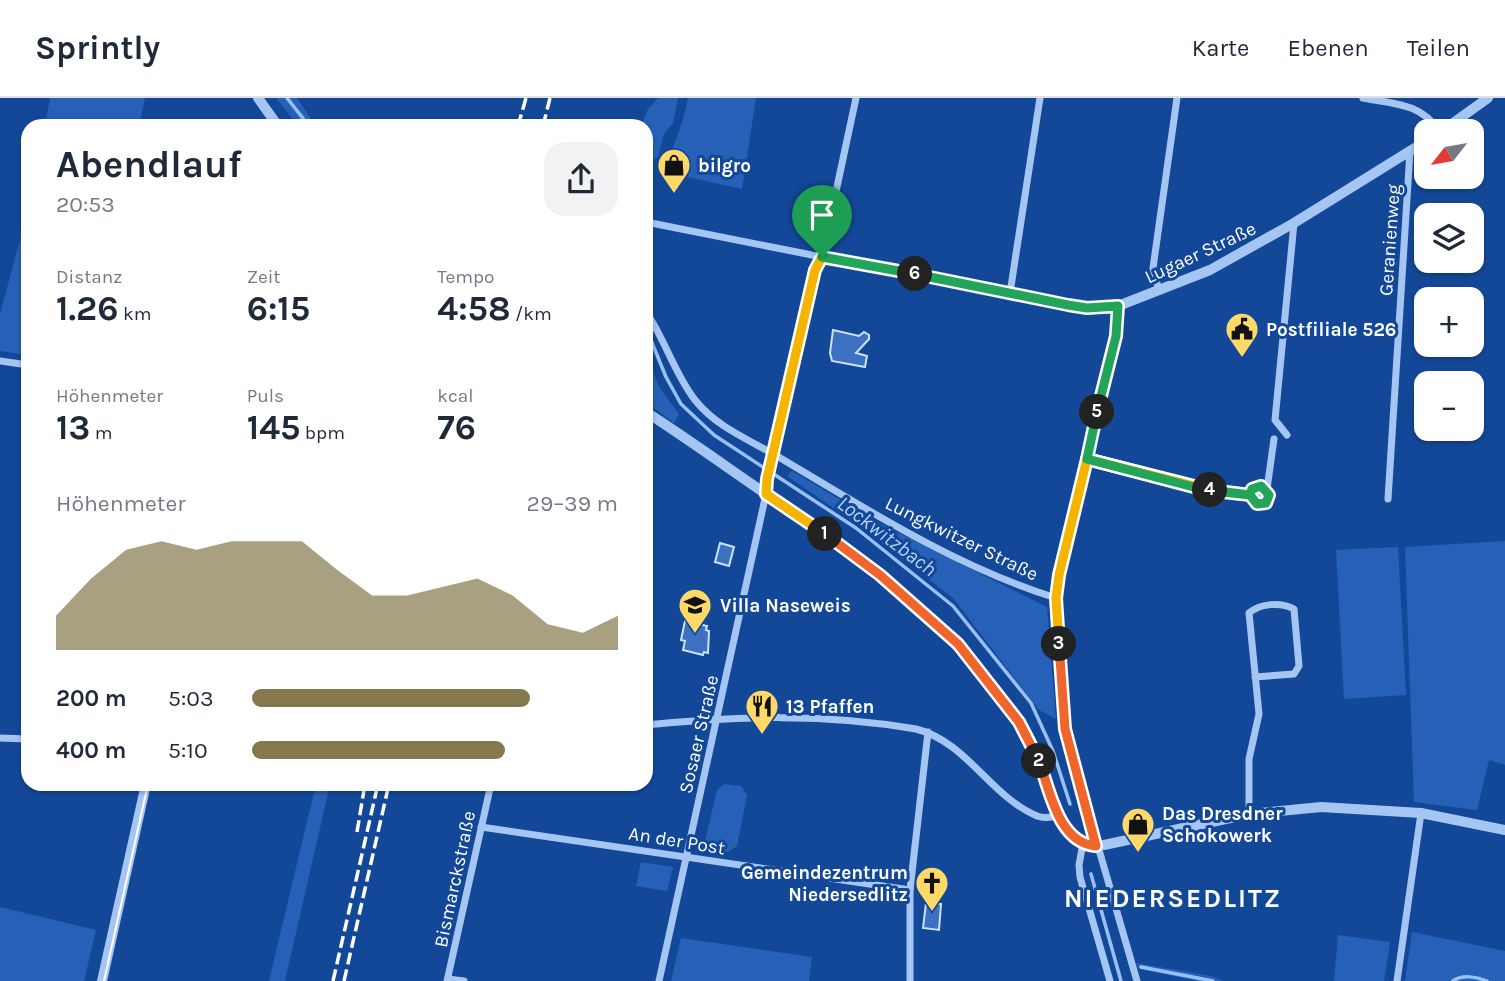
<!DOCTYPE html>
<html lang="de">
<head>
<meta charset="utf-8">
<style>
	:root { --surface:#fff; --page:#f2f2f3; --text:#1f2937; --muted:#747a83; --line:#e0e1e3; --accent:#84784d }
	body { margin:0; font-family:Karla,sans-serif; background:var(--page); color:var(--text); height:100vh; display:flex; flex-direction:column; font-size:26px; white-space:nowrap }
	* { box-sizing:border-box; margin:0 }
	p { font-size:23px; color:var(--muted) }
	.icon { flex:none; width:38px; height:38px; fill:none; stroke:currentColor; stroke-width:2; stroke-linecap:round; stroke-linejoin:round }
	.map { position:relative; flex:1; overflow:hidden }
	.side { position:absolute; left:21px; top:21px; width:632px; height:672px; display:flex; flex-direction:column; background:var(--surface); border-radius:21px; box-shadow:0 2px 5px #0004 }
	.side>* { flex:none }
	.needle { width:46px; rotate:239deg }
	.controls { position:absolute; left:1414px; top:21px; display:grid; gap:14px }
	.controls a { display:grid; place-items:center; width:70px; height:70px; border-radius:14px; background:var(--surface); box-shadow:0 2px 5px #0004; font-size:35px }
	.pin { position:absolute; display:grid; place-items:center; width:60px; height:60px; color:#fff; margin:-72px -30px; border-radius:50% 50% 50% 0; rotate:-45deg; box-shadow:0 0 7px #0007 }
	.pin .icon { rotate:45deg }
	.km { position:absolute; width:35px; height:35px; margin:-18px; border-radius:50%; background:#222; color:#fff; font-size:19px; line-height:35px; text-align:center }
	.round { display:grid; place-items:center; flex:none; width:74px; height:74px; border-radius:21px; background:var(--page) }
	.overview { display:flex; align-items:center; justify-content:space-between; height:119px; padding:0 35px }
	h1 { font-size:38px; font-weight:700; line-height:52px }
	.stats { display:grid; grid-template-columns:repeat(3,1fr); gap:10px; height:119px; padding:7px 35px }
	.stats div { display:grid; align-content:center }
	.stats b { font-size:35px; font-weight:700 }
	.stats small { font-size:19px; font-weight:400 }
	.stats p { font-size:19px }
	.chart { height:196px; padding:14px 35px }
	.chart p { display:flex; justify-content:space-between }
	.chart svg { width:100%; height:126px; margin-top:7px; fill:var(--accent); opacity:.7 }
	ul { padding:0 35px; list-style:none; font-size:23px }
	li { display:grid; grid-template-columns:112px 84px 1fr; align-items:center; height:52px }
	li i { height:18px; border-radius:9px; background:var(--accent) }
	header { display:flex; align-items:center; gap:42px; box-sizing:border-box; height:98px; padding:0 35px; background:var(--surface); border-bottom:2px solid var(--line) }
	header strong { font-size:33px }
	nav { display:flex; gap:38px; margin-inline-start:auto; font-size:24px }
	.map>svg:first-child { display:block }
	.green { fill:#2661b7 }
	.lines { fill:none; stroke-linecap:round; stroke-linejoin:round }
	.stream { stroke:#97c0f6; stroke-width:3.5 }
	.building { fill:#3c71c1; stroke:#cde1fd; stroke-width:2 }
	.minor { stroke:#a5c6f3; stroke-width:7 }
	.tertiary { stroke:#a5c6f3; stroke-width:10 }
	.tram { stroke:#fff; stroke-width:2 }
	.rail { stroke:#fff; stroke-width:3.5; stroke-dasharray:12 5; stroke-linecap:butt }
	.split-1-casing { stroke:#fff; stroke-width:14 }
	.split-2-casing { stroke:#fff; stroke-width:14 }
	.split-3-casing { stroke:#fff; stroke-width:14 }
	.split-4-casing { stroke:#fff; stroke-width:14 }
	.split-5-casing { stroke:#fff; stroke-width:14 }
	.split-6-casing { stroke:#fff; stroke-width:14 }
	.split-7-casing { stroke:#fff; stroke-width:14 }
	.split-1 { stroke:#f5b400; stroke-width:9 }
	.split-2 { stroke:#f0652b; stroke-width:9 }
	.split-3 { stroke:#f0652b; stroke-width:9 }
	.split-4 { stroke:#f5b400; stroke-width:9 }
	.split-5 { stroke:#22a559; stroke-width:9 }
	.split-6 { stroke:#22a559; stroke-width:9 }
	.split-7 { stroke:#22a559; stroke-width:9 }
	.labels { text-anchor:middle; stroke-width:6; stroke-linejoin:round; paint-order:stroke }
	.poi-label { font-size:19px; font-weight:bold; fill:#fff; stroke:#134899; text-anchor:start }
	.street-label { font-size:19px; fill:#fff; stroke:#134899 }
	.water-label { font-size:21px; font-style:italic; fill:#b2d0fa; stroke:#134899 }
	.district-label { font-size:26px; font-weight:bold; letter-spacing:2px; fill:#fff; stroke:#134899 }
</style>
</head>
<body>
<header>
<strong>Sprintly</strong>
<nav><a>Karte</a><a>Ebenen</a><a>Teilen</a></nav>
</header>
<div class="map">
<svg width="1505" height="883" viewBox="0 0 1505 883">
	<rect width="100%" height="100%" fill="#134899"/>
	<g class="green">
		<path d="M 50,0 L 145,0 L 139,28 L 45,28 Z"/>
		<path d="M 276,0 L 297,0 L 316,28 L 298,28 Z"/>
		<path d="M 658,0 L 678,0 L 673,25 L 664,36 L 658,59 L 646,65 L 646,28 L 641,28 L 648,11 Z"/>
		<path d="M 688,0 L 756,0 L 742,91 L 665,74 C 672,48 683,28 688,0 Z"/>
		<path d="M 28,112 L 28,257 L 0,253 L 0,216 Z"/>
		<path d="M 646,258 L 660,290 L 679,316 L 674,325 L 646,304 Z"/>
		<path d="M 792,373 L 881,426 L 1047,509 L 1056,621 L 1039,612 L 953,500 L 861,429 L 787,378 Z"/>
		<path d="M 1505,443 L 1505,667 L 1489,662 L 1477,712 L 1414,704 L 1405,449 Z"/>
		<path d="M 1398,449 L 1406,597 L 1344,601 L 1336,452 Z"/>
		<path d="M 316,686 L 330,686 L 285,883 L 269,883 Z"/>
		<path d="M 724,686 L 741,688 L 747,697 L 737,748 L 728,754 L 711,752 L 705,743 L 717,692 Z"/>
		<path d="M 641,764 L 673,769 L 667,793 L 636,788 Z"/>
		<path d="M 0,809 L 96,832 L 84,883 L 0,883 Z"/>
		<path d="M 1412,834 L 1505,853 L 1505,883 L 1405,883 Z"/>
		<path d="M 1338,837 L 1390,844 L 1384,883 L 1334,883 Z"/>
		<path d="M 681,840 L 812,859 L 809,883 L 671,883 Z"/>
		<path d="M 1136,865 L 1211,878 L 1224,883 L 1198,883 L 1139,871 Z"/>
	</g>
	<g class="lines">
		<g class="stream">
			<path d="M 287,0 L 309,28"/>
			<path d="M 646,230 L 666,279 L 681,306 L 714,337 L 856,430 L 953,508 L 1031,605 L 1053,653 L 1070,706"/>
			<path d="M 1091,776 L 1121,883"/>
			<path d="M 1141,869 L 1213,883"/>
			<path d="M 1453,883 C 1462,876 1477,879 1487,883"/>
		</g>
	</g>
	<g class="building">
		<path d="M 833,232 L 859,238 L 864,234 L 869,237 L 869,241 L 856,255 L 867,258 L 865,269 L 832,263 L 830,255 Z"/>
		<path d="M 720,445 L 734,449 L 729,468 L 715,464 Z"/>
		<path d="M 685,523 L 707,528 L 706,532 L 709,533 L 708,555 L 704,554 L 703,557 L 683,552 L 685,543 L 681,542 Z"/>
		<path d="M 926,805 L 941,806 L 939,832 L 923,830 Z"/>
	</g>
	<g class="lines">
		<g class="minor">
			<path d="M 1363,0 C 1394,6 1421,5 1439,33"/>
			<path d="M 646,124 L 822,159 L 856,0"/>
			<path d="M 1159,193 L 1153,170 L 1177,0"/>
			<path d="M 1010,195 L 1040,0"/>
			<path d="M 1118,208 L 1116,238 L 1107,268 L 1056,500 L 1064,631 L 1137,883"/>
			<path d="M 646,214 C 665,241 674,275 695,302 C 717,330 752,343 782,361 C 869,413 959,470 1056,500"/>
			<path d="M 0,263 L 28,267"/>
			<path d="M 1287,337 L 1275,322 L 1294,125"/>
			<path d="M 1087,361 L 1205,392 L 1250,397"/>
			<circle cx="1260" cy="397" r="10"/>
			<path d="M 1267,391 L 1274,341"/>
			<path d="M 1388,401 L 1410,53"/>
			<path d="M 646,627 C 736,618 826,615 916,631 C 967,644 990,698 1037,718 C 1045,721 1051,719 1059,717"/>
			<path d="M 0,640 L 28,641"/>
			<path d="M 1249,716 L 1249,661 L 1259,616 L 1249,515 C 1261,505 1281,504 1294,511 L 1299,568 L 1294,576 L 1255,579"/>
			<path d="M 481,729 L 910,792"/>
			<path d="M 1083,745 L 1079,767 L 1080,779 L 1110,883"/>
			<path d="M 448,881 L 464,883"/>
			<path d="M 447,883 L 491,686"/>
			<path d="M 659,883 L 766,396"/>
			<path d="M 910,883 L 910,792 L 928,634"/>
			<path d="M 1397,883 L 1421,715"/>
		</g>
		<g class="tertiary">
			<path d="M 258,0 L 278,28"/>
			<path d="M 1442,33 L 1488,0"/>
			<path d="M 646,314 C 688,341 728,370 769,398 C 847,451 925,504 984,579 C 999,598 1017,617 1029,639 C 1046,672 1054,754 1104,747 L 1249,716 L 1321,709 L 1421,715 L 1505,732"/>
			<path d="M 766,396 L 767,381 L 815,172 L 822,159 L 1068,207 L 1087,210 L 1118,208 L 1210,172 L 1294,125 L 1426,43"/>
			<path d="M 102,883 L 146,686"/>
		</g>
		<path class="tram" d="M 104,883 L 148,686"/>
		<g class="rail">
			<path d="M 518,28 L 526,0"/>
			<path d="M 543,28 L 550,0"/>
			<path d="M 357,734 L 365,686"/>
			<path d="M 333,883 L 378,686"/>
			<path d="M 344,883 L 389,686"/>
		</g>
	</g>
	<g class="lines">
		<defs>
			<path id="split-1" d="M 822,159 L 815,172 L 767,381 L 766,396 L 825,436"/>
			<path id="split-2" d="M 825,436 L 880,477 L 958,546 L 1019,624 L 1039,663"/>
			<path id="split-3" d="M 1039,663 C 1050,692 1058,745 1096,748 L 1065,631 L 1059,546"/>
			<path id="split-4" d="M 1059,546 L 1056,500 L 1059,477 L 1087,361 L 1210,392"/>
			<path id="split-5" d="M 1097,314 L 1087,361 L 1205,392 L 1250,397 L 1257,406 L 1266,405 L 1269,397 L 1261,388 L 1252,391 L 1250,397 L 1210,392"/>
			<path id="split-6" d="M 915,176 L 1068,207 L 1087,210 L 1118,208 L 1116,238 L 1097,314"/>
			<path id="split-7" d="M 822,159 L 915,176"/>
		</defs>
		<use href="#split-1" class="split-1-casing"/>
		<use href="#split-2" class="split-2-casing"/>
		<use href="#split-3" class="split-3-casing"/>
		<use href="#split-4" class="split-4-casing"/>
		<use href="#split-5" class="split-5-casing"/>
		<use href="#split-6" class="split-6-casing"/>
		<use href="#split-7" class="split-7-casing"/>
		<use href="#split-1" class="split-1"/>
		<use href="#split-2" class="split-2"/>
		<use href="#split-3" class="split-3"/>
		<use href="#split-4" class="split-4"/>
		<use href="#split-5" class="split-5"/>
		<use href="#split-6" class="split-6"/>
		<use href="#split-7" class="split-7"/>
	</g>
	<defs>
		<symbol id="shop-pin" viewBox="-11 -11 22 30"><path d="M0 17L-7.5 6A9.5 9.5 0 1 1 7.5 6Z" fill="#ffd968" stroke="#134899"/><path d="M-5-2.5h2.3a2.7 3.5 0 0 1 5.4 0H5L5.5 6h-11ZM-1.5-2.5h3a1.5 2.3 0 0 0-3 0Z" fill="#111"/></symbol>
		<symbol id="civic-pin" viewBox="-11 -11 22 30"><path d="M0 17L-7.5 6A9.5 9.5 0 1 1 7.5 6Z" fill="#ffd968" stroke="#134899"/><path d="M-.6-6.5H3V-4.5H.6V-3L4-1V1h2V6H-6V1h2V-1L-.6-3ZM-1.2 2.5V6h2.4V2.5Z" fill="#111"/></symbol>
		<symbol id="school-pin" viewBox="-11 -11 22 30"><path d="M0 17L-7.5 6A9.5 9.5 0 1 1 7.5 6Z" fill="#ffd968" stroke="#134899"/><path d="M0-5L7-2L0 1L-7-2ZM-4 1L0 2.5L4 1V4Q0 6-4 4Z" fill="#111"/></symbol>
		<symbol id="restaurant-pin" viewBox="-11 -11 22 30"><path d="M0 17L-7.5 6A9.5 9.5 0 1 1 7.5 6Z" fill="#ffd968" stroke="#134899"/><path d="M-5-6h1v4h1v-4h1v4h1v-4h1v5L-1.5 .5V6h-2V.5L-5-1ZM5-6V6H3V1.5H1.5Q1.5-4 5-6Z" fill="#111"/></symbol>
		<symbol id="church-pin" viewBox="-11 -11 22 30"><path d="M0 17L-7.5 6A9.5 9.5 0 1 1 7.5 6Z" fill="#ffd968" stroke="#134899"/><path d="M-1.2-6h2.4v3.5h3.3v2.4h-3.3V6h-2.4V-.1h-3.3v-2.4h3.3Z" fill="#111"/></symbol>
	</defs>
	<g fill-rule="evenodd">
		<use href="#shop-pin" x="655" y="48" width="38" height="52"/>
		<use href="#civic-pin" x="1223" y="212" width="38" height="52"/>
		<use href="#school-pin" x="676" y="488" width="38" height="52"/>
		<use href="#restaurant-pin" x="743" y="589" width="38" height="52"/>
		<use href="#shop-pin" x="1119" y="707" width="38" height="52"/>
		<use href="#church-pin" x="913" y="766" width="38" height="52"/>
	</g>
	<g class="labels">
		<g class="poi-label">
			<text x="698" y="74">bilgro</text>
			<text x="1266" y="238">Postfiliale 526</text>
			<text x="720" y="514">Villa Naseweis</text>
			<text x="786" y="615">13 Pfaffen</text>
			<text x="1162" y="722">Das Dresdner<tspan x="1162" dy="22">Schokowerk</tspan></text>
			<text x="908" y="781" text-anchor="end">Gemeindezentrum<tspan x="908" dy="22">Niedersedlitz</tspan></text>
		</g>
		<g class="street-label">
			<text transform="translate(1389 142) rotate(-86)" y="7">Geranienweg</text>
			<text transform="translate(1200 154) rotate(-25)" y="7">Lugaer Straße</text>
			<text transform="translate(962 440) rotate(26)" y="7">Lungkwitzer Straße</text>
			<text transform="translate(698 636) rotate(-77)" y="7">Sosaer Straße</text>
			<text transform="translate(677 742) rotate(9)" y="7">An der Post</text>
			<text transform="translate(454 781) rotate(-78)" y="7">Bismarckstraße</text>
		</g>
		<g class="water-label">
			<text transform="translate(887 438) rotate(37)" y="7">Lockwitzbach</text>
		</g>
		<g class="district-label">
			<text x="1173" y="809">NIEDERSEDLITZ</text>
		</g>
	</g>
</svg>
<div class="controls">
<a><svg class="needle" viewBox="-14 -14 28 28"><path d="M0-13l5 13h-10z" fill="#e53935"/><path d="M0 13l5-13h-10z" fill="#747a83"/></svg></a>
<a><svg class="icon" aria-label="layers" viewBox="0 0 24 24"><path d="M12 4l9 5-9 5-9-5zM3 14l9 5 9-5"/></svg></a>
<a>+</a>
<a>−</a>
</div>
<div class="pin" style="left:822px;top:159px;background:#1e9e55"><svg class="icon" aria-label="arrive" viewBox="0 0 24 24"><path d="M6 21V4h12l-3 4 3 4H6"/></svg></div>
<b class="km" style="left:825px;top:436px">1</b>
<b class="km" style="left:1039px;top:663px">2</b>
<b class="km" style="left:1059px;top:546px">3</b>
<b class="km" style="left:1210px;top:392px">4</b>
<b class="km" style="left:1097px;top:314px">5</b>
<b class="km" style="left:915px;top:176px">6</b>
<section class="side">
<div class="overview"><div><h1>Abendlauf</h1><p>20:53</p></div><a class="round"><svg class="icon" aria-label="share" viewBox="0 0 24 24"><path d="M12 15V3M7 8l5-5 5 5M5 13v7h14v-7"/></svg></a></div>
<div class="stats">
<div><p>Distanz</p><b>1.26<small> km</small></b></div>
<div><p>Zeit</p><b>6:15</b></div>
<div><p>Tempo</p><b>4:58<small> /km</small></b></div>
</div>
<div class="stats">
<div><p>Höhenmeter</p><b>13<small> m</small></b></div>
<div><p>Puls</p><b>145<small> bpm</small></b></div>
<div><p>kcal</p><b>76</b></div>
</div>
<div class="chart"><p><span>Höhenmeter</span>29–39 m</p>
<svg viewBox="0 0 160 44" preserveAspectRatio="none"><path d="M0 44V32L10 19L20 9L30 6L40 9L50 6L60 6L70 6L80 16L90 25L100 25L110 22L120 19L130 25L140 35L150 38L160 32V44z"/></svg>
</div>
<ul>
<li><b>200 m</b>5:03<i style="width:76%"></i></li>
<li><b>400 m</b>5:10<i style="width:69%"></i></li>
</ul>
</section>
</div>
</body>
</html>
